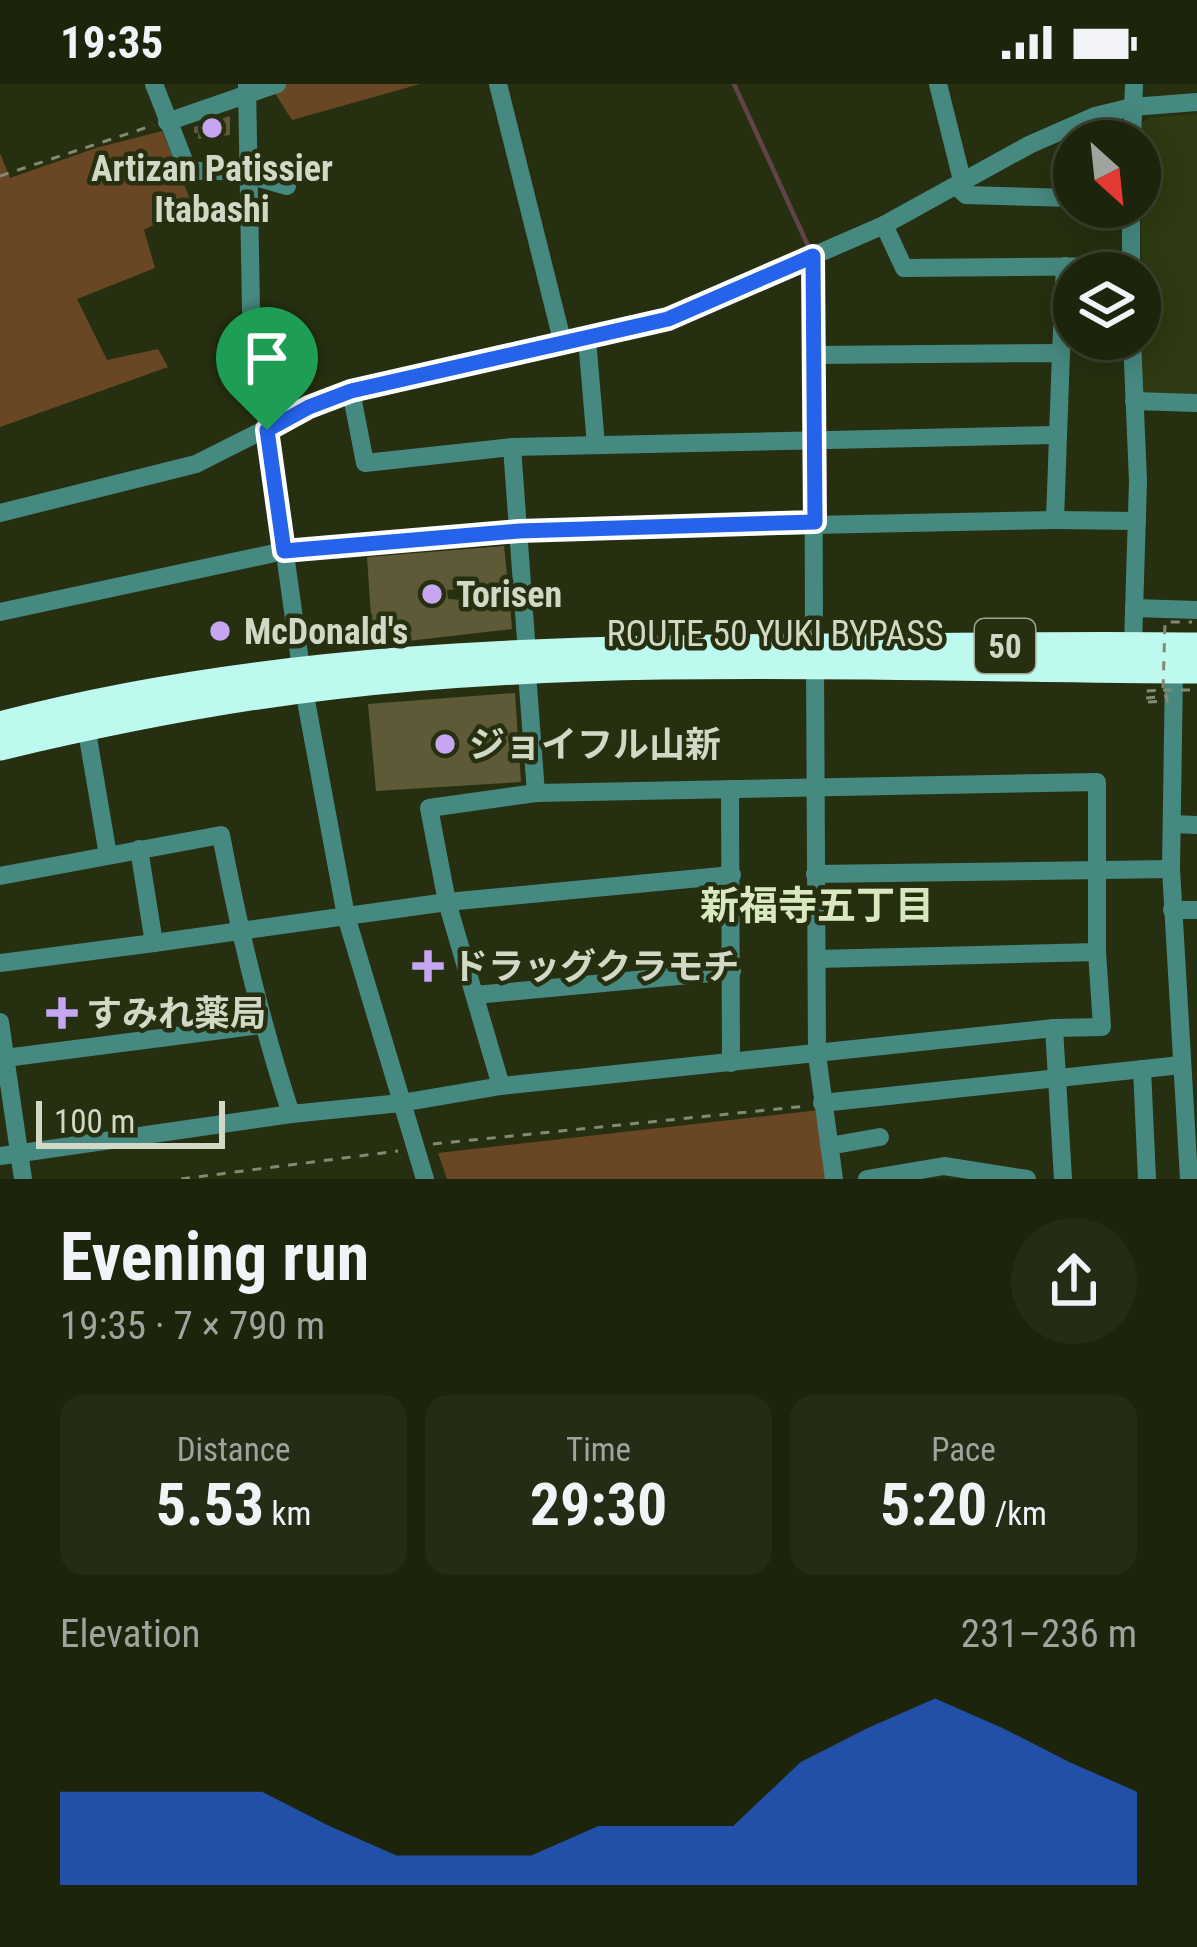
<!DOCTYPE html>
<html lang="en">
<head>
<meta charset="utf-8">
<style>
	:root { --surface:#1c240c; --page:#252c15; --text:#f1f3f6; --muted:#a0a49d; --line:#3a412d; --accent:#2563eb }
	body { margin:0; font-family:"Roboto Condensed","Noto Sans JP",sans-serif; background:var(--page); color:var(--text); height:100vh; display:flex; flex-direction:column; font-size:45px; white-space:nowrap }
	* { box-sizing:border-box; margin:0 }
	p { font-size:39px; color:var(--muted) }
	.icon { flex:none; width:66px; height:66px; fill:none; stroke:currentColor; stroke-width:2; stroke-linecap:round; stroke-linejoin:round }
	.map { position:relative; height:1095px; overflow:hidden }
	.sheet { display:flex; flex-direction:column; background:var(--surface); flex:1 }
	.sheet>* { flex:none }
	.needle { width:78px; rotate:153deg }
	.buttons { position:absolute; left:1053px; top:36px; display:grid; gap:24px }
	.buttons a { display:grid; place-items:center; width:108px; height:108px; border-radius:50%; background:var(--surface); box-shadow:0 6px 30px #0003,0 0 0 3px var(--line); font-size:60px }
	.scale { position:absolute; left:36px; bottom:30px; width:189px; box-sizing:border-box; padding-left:12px; border:6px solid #d1d8c5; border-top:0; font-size:33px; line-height:42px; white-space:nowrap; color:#d1d8c5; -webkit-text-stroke:9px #263010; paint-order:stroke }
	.pin { position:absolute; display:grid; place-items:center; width:102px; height:102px; color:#fff; margin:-123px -51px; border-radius:50% 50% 50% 0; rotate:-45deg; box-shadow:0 0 12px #0007 }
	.pin .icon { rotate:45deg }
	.round { display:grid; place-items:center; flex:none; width:126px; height:126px; border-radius:63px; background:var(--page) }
	.summary { display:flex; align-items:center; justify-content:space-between; height:204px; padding:0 60px }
	h1 { font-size:66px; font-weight:700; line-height:90px }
	.stats { display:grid; grid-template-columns:repeat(3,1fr); gap:18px; height:204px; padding:12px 60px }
	.stats div { display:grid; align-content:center; border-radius:24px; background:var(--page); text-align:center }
	.stats b { font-size:60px; font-weight:700 }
	.stats small { font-size:33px; font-weight:400 }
	.stats p { font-size:33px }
	.chart { height:336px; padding:24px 60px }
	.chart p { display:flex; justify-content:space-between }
	.chart svg { width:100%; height:216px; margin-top:12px; fill:var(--accent); opacity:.7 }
	.status { display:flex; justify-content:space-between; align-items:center; height:84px; padding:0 60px; background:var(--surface); direction:ltr }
	.status svg { height:33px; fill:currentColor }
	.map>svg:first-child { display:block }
	.built { fill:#2e3a12 }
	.green { fill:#694725 }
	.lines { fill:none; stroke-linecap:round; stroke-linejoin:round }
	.stream { stroke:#614349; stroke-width:4.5 }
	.building { fill:#5e5a37 }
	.path { stroke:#828a71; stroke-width:3; stroke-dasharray:9 9; stroke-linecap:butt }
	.minor { stroke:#468980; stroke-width:18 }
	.highway { stroke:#bdf9ef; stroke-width:27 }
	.path-bridge { stroke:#828a71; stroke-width:3; stroke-dasharray:9 9; stroke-linecap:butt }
	.route-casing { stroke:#fff; stroke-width:24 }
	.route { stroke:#2563eb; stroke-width:15 }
	.poi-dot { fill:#c6a6f0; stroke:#263010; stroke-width:4.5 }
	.labels { text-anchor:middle; stroke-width:9; stroke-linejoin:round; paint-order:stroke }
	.shield { fill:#263010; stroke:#9ea68f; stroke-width:3 }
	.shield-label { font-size:33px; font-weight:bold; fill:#d1d8c5 }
	.poi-label { font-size:36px; font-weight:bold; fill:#d1d8c5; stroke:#263010; text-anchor:start }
	.street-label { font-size:36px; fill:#d1d8c5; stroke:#263010 }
	.neighbourhood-label { font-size:39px; font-weight:bold; fill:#dae8c1; stroke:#263010 }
</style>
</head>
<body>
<div class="status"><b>19:35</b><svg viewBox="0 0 49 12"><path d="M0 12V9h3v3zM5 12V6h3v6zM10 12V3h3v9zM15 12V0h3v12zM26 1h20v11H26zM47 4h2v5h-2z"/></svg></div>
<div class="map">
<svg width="1197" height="1095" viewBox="0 0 1197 1095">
	<rect width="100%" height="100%" fill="#263010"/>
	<path class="built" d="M 1197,30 L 1197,314 L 1143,313 L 1140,304 L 1142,39 L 1149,34 Z"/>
	<g class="green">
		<path d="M 269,0 L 420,0 L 292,36 Z"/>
		<path d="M 162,47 L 192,120 L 144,146 L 155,184 L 77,215 L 107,276 L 158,265 L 168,283 L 0,343 L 0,69 L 10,94 L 96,64 Z"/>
		<path d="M 819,1026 L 830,1095 L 447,1095 L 438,1069 Z"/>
	</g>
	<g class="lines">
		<path class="stream" d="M 734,0 L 810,166"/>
	</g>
	<g class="building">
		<path d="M 230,32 L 230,51 L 198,55 L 198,49 L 194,49 L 194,43 Z"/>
		<path d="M 504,462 L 508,501 L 447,506 L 448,515 L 510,519 L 512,545 L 373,561 L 367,473 Z"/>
		<path d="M 515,609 L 521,698 L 376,707 L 368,620 Z"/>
	</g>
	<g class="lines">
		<g class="path">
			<path d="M 0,92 L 154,41"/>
			<path d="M 433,1060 L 807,1022"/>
			<path d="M 181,1095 L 398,1067"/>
		</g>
		<g class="minor">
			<path d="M 154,0 L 188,87 L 234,87 L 287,102"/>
			<path d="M 247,0 L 251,226 L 304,606 L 346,832 L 425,1095"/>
			<path d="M 498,0 L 563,260"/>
			<path d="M 938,0 L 963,100"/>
			<path d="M 167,38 L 277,0"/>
			<path d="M 1132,57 L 1134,0"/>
			<path d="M 957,103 L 966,111 L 1074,114"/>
			<path d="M 884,141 L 904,184 L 1130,182"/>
			<path d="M 813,171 L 814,563"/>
			<path d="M 1131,189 L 1131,123"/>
			<path d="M 587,255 L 596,361"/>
			<path d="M 1132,255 L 1138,397 L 1133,561"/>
			<path d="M 1061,269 L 1065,182"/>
			<path d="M 351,307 L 365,379 L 512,363 L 1055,351"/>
			<path d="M 1134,317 L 1197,319"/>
			<path d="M 512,363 L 527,569"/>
			<path d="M 0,429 L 196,380 L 309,323 L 351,307 L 668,235 L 884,141 L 1029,61 L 1095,32 L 1132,23 L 1197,18"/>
			<path d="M 1055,436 L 1137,437"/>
			<path d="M 1134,524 L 1197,526"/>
			<path d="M 0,528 L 284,467 L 519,447 L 1055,436 L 1061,269 L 814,271"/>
			<path d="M 815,582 L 817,971 L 834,1095"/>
			<path d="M 1174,586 L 1171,785 L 1189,1095"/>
			<path d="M 527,589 L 536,709"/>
			<path d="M 86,642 L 108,771"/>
			<path d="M 730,705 L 731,979"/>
			<path d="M 1172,740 L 1197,741"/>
			<path d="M 815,790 L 1171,785"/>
			<path d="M 0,792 L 221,751 C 239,847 261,938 291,1030 L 401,1019 L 501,1002 L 1054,944 L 1102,943 L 1097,868 L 1097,698 L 536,709 L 429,724 L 447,818 L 501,1002"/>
			<path d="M 1172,826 L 1197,826"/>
			<path d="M 154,859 L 447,818 L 732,791"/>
			<path d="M 817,875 L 1097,868"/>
			<path d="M 0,879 L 154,859 L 139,765"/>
			<path d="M 475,911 L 732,887"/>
			<path d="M 0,938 L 23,1095"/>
			<path d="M 1054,944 L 1063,1095"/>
			<path d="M 5,974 L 262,941"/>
			<path d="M 1142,985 L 1147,1095"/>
			<path d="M 822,1019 L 1181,981"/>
			<path d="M 829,1062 L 880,1053"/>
			<path d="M 0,1072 L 291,1030"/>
			<path d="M 867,1095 L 944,1082 L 1027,1095"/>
		</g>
		<g class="highway">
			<path d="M 0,641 C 265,571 542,565 814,563 C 942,563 1069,560 1197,562"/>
			<path d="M 0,663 C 109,637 220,615 332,602 C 615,569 912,585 1197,586"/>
		</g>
		<g class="path-bridge">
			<path d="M 1163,606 L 1197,606"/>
			<path d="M 1148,618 L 1167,617 L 1167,612 L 1146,614 L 1145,607 L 1163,606 L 1165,538 L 1192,538"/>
		</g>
	</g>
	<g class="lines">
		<defs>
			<path id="route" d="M 813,172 L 815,438 L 519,447 L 284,467 L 267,346 L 309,323 L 351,307 L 668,235 Z"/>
		</defs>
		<use href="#route" class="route-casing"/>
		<use href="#route" class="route"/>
	</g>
	<g class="poi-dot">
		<circle cx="212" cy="44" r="12"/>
		<circle cx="432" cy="510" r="12"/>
		<circle cx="220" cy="547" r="12"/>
		<circle cx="445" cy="660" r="12"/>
		<path d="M422 864h12v12h12v12h-12v12h-12v-12h-12v-12h12z"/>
		<path d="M56 911h12v12h12v12h-12v12h-12v-12h-12v-12h12z"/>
	</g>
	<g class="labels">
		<rect class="shield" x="975" y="535" width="60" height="54" rx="9"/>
		<g class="shield-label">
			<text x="1005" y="574">50</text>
		</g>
		<g class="poi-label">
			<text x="212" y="97" text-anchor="middle">Artizan Patissier<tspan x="212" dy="41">Itabashi</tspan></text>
			<text x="456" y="523">Torisen</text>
			<text x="244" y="560">McDonald's</text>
			<text x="469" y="673">ジョイフル山新</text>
			<text x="452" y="895">ドラッグクラモチ</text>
			<text x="86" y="942">すみれ薬局</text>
		</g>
		<g class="street-label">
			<text x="775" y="562">ROUTE 50 YUKI BYPASS</text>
		</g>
		<g class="neighbourhood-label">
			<text x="817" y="835">新福寺五丁目</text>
		</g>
	</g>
</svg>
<div class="buttons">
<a><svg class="needle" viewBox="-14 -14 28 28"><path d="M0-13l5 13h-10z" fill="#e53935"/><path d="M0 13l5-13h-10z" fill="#a0a49d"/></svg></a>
<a><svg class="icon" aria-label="layers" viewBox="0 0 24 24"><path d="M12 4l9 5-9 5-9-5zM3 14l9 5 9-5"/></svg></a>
</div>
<div class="scale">100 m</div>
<div class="pin" style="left:267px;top:346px;background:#1e9e55"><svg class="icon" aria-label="arrive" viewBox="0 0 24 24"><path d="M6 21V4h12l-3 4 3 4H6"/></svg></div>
</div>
<section class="sheet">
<div class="summary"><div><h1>Evening run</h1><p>19:35 · 7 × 790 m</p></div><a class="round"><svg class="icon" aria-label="share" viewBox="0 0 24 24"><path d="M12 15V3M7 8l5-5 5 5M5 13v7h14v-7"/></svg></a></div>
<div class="stats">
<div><p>Distance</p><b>5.53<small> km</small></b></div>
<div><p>Time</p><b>29:30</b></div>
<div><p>Pace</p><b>5:20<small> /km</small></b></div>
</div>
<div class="chart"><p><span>Elevation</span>231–236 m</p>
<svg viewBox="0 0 160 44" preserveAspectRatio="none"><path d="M0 44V25L10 25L20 25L30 25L40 32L50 38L60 38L70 38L80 32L90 32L100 32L110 19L120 12L130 6L140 12L150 19L160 25V44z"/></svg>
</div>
</section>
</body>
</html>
